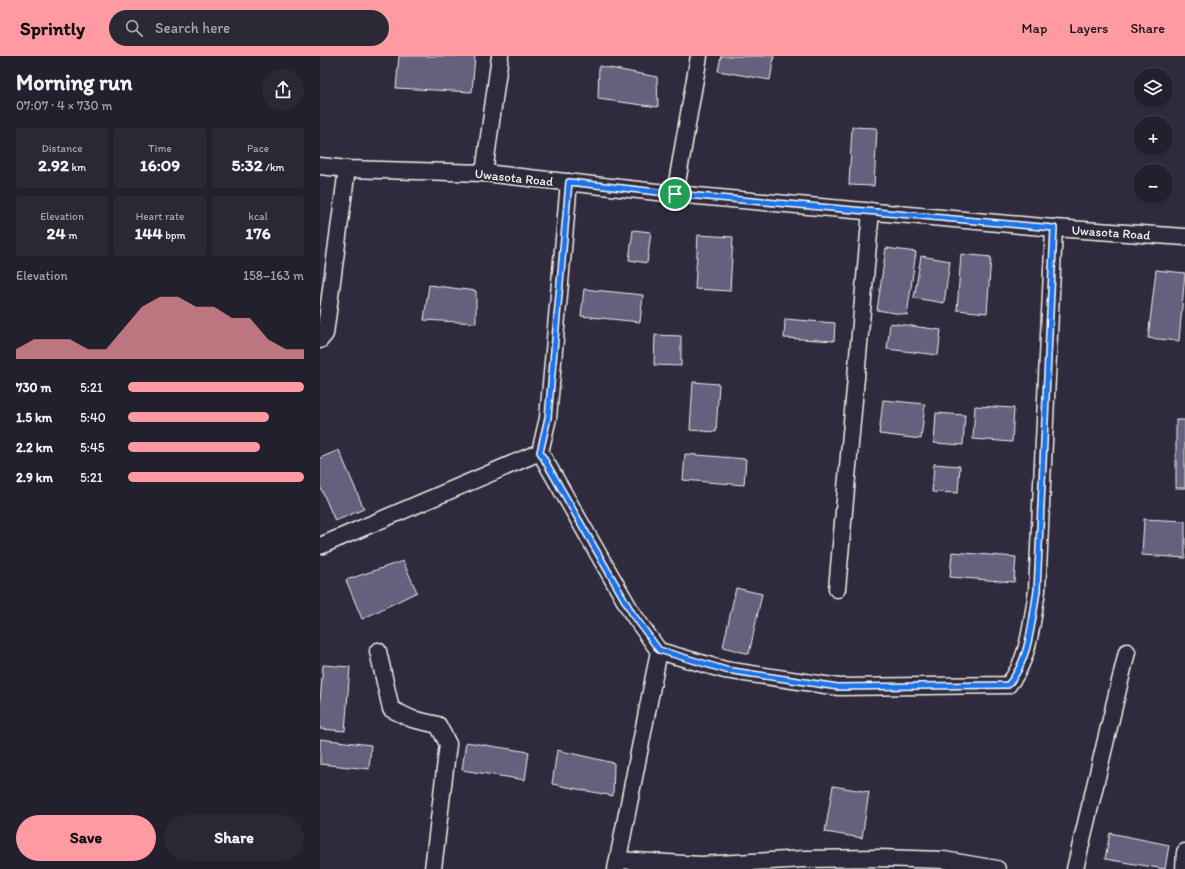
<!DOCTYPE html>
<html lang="en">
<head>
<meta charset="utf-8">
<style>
	:root { --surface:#23202e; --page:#2b2836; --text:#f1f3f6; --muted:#a3a3aa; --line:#403e4a; --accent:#ff9aa2 }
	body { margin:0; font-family:Itim,sans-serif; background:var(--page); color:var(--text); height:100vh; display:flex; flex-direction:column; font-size:15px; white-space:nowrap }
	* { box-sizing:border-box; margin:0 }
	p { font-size:13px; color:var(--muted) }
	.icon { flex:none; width:22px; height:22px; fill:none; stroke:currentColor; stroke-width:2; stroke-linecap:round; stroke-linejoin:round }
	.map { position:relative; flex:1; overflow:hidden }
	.sheet { display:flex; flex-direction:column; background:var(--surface); width:320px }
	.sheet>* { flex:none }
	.tools { position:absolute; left:813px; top:12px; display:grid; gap:8px }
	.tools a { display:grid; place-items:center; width:40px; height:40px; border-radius:50%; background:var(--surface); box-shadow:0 1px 3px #0004,0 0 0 1px var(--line); font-size:20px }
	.pin { position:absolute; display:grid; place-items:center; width:34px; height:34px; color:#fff; margin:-17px; border:2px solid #fff; border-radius:50%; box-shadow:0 1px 4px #0007 }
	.round { display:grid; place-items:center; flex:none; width:42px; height:42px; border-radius:21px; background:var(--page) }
	.summary { display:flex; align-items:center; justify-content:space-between; height:68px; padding:0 16px }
	h1 { font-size:22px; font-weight:700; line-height:30px }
	.figures { display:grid; grid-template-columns:repeat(3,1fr); gap:6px; height:68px; padding:4px 16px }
	.figures div { display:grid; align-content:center; border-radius:4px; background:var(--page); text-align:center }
	.figures b { font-size:17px; font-weight:700 }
	.figures small { font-size:11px; font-weight:400 }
	.figures p { font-size:11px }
	.chart { height:112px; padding:8px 16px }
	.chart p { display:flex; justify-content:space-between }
	.chart svg { width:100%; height:72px; margin-top:4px; fill:var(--accent); opacity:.7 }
	.action { display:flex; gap:8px; margin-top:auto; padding:8px 16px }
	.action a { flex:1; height:46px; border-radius:24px; background:var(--accent); color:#111; font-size:16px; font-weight:700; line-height:46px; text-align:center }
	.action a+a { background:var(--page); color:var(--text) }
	ul { padding:0 16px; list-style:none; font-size:13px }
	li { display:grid; grid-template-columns:64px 48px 1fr; align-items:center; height:30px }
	li i { height:10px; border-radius:5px; background:var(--accent) }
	header { display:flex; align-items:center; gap:24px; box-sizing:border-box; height:56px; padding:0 20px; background:var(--accent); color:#111 }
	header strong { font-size:19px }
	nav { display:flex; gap:22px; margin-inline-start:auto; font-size:14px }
	.search { width:280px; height:36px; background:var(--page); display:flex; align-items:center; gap:10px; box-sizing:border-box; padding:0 14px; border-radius:22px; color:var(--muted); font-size:15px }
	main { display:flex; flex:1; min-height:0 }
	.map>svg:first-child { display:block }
	.building { fill:#66607e; stroke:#f4f1e8 }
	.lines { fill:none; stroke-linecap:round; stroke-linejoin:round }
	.minor-casing { stroke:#f4f1e8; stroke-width:19 }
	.minor { stroke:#2f2a3d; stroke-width:16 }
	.route-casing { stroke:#fff; stroke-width:8 }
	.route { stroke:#1a73e8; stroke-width:5 }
	.labels { text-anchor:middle; stroke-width:4; stroke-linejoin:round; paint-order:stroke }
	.street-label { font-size:13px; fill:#f4f1e8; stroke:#2f2a3d }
</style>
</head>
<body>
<header>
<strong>Sprintly</strong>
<div class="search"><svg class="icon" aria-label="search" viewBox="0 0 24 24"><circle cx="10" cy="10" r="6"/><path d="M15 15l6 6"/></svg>Search here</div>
<nav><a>Map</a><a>Layers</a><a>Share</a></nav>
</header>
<main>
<section class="sheet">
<div class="summary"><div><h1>Morning run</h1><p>07:07 · 4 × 730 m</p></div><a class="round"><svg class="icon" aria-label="share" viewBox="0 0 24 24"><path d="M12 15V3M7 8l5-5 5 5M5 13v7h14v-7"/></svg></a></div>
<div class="figures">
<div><p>Distance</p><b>2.92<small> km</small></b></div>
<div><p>Time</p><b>16:09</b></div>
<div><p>Pace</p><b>5:32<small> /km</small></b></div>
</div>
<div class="figures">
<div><p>Elevation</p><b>24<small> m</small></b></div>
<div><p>Heart rate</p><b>144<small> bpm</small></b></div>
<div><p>kcal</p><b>176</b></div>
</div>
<div class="chart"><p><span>Elevation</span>158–163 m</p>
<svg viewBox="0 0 160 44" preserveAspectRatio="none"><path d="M0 44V38L10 32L20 32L30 32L40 38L50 38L60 25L70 12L80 6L90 6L100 12L110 12L120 19L130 19L140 32L150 38L160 38V44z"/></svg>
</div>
<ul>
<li><b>730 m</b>5:21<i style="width:100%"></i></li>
<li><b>1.5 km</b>5:40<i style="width:80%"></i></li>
<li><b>2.2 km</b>5:45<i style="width:75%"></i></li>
<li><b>2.9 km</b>5:21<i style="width:100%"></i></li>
</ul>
<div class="action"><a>Save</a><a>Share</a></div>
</section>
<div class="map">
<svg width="865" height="813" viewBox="0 0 865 813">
	<rect width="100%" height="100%" fill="#2f2a3d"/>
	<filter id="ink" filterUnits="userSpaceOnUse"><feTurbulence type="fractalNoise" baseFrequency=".025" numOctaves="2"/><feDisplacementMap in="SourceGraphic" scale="8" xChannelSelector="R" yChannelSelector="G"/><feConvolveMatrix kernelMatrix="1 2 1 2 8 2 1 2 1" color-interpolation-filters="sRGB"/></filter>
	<g filter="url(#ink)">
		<g class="building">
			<path d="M 79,0 L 155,0 L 152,36 L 76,32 Z"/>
			<path d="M 401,0 L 454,0 L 450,24 L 398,15 Z"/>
			<path d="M 279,10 L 337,21 L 338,51 L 278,43 Z"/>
			<path d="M 532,71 L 557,72 L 554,130 L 529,129 Z"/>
			<path d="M 313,174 L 331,176 L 327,207 L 309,204 Z"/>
			<path d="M 378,179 L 413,181 L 410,235 L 375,233 Z"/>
			<path d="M 566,192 L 596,196 L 587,259 L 557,254 Z"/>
			<path d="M 641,198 L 671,201 L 667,257 L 637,254 Z"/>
			<path d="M 601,200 L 630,205 L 624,247 L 594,242 Z"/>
			<path d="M 836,214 L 865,217 L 859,285 L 828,282 Z"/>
			<path d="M 109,229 L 156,235 L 156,267 L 104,264 Z"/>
			<path d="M 264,233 L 323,239 L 320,266 L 261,260 Z"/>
			<path d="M 465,263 L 515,267 L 514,285 L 464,282 Z"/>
			<path d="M 570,267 L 621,274 L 618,299 L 567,293 Z"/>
			<path d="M 335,279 L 361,280 L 361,310 L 334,309 Z"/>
			<path d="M 373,326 L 399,328 L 396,376 L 370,374 Z"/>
			<path d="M 563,344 L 605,348 L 601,383 L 559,378 Z"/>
			<path d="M 655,350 L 694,352 L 692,386 L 653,383 Z"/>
			<path d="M 616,357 L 645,359 L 643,389 L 614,387 Z"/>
			<rect x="856" y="364" width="9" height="68"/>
			<path d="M 19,394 L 44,453 L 15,465 L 0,430 L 0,402 Z"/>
			<path d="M 365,398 L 426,403 L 424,429 L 363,424 Z"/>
			<path d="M 614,408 L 640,410 L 638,437 L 612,436 Z"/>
			<path d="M 824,463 L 865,465 L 865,502 L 822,499 Z"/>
			<path d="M 632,496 L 696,501 L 694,526 L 630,521 Z"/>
			<path d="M 83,505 L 97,536 L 42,563 L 26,524 Z"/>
			<path d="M 416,532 L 442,538 L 429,598 L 403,591 Z"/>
			<path d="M 3,609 L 30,611 L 25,675 L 0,673 L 0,645 Z"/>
			<path d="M 0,683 L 51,689 L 49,713 L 0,708 Z"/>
			<path d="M 146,686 L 209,696 L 205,724 L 142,714 Z"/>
			<path d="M 237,694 L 294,707 L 293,740 L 232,728 Z"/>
			<path d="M 513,730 L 549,736 L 542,782 L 505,776 Z"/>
			<path d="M 790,777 L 849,789 L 845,813 L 785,803 Z"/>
		</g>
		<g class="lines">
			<defs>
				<g id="minor">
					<path d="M 0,110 L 27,113 L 164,117 L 355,138 L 734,172 L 865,181"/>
					<path d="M 164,117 L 180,0"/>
					<path d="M 355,138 L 379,0"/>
					<path d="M 0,284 L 5,278 L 27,113"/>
					<path d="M 220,396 L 312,557 L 339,595 L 405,614 L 519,631 L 688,629 C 709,606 712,565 717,535 L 734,172"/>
					<path d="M 0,490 L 220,396 L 228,362 L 249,126"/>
					<path d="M 517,533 L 551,155"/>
					<path d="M 58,595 L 71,653 L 92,663 L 118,669 L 128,688 L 113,813"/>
					<path d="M 298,804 L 381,809 L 484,803 L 558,802 L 624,804 L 677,813"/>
					<path d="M 296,813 L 339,595"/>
					<path d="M 755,813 L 807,596"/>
					<path d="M 864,813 L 865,796"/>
				</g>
			</defs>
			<use href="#minor" class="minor-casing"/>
			<use href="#minor" class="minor"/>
		</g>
	</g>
	<g class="lines" filter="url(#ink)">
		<defs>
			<path id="route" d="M 249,126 L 355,138 L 734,172 L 717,535 C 712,565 709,606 688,629 L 518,631 L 406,614 L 339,594 L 312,557 L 220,396 L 228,362 Z"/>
		</defs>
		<use href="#route" class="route-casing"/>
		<use href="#route" class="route"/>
	</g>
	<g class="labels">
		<g class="street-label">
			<text transform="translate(194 121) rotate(6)" y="5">Uwasota Road</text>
			<text transform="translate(791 176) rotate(4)" y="5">Uwasota Road</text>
		</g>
	</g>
</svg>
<div class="tools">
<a><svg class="icon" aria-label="layers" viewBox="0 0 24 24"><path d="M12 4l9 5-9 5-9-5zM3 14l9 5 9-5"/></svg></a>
<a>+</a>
<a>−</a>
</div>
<div class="pin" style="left:355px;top:138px;background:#1e9e55"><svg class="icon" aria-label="arrive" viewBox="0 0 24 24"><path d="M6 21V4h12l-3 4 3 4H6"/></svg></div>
</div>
</main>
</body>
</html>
